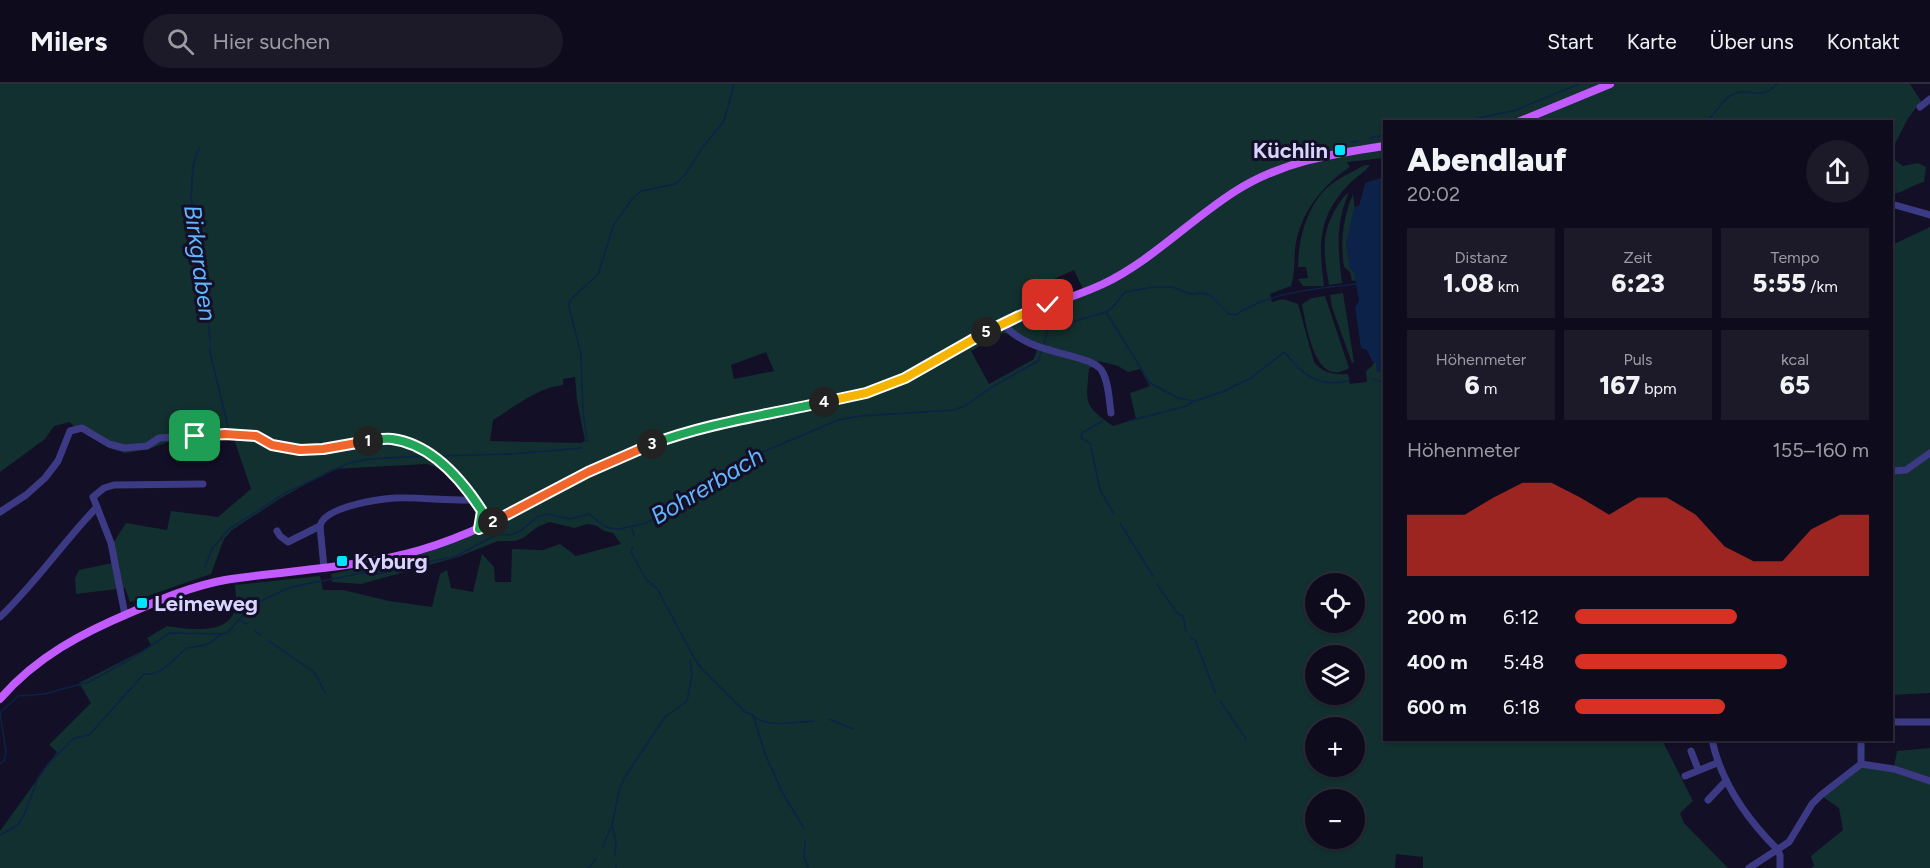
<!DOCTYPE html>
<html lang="de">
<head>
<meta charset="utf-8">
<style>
	:root { --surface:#0e0b1c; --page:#1c1929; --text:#f1f3f6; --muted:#9b9ba3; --line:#2e2b3b; --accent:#d93025 }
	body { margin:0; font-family:Figtree,sans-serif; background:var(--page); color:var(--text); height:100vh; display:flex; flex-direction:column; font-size:22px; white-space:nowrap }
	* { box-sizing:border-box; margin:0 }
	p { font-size:20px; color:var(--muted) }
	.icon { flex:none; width:33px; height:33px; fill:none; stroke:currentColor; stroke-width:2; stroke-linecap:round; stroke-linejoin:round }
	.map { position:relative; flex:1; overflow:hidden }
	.side { position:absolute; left:1383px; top:36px; width:510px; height:621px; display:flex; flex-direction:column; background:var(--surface); border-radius:0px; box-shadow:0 2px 4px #0004,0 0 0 2px var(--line) }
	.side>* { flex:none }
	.buttons { position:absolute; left:1305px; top:489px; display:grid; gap:12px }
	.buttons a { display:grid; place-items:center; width:60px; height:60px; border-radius:50%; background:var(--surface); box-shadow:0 2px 4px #0004,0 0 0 2px var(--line); font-size:30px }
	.pin { position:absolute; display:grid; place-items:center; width:51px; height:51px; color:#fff; margin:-26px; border-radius:12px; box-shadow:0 3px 9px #0006 }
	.km { position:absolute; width:30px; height:30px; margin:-15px; border-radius:50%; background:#222; color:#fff; font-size:16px; line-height:30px; text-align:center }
	.round { display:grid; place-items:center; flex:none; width:63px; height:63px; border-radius:32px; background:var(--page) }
	.head { display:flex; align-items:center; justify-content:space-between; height:102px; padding:0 24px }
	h1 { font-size:33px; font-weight:800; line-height:45px }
	.metrics { display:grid; grid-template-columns:repeat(3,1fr); gap:9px; height:102px; padding:6px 24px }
	.metrics div { display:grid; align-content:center; border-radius:0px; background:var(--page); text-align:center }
	.metrics b { font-size:26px; font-weight:800 }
	.metrics small { font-size:16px; font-weight:400 }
	.metrics p { font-size:16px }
	.chart { height:168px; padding:12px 24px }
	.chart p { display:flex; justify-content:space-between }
	.chart svg { width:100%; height:108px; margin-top:6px; fill:var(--accent); opacity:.7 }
	ul { padding:0 24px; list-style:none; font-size:20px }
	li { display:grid; grid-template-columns:96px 72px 1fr; align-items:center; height:45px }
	li i { height:15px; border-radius:8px; background:var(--accent) }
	header { display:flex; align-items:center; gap:36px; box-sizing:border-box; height:84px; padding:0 30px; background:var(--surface); border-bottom:2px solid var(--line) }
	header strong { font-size:28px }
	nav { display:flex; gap:33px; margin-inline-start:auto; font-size:21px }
	.search { width:420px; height:54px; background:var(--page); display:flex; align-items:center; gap:15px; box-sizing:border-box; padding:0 21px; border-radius:33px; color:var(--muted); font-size:22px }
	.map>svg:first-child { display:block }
	.green { fill:#12302f; fill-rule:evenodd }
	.water { fill:#0c2248 }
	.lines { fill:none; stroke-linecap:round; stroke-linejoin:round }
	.stream { stroke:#0c2248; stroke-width:1.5 }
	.minor { stroke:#3d3a85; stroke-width:7 }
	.major { stroke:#c25bff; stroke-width:8 }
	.split-1-casing { stroke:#fff; stroke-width:12 }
	.split-2-casing { stroke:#fff; stroke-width:12 }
	.split-3-casing { stroke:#fff; stroke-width:12 }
	.split-4-casing { stroke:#fff; stroke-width:12 }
	.split-5-casing { stroke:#fff; stroke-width:12 }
	.split-6-casing { stroke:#fff; stroke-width:12 }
	.split-1 { stroke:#f0652b; stroke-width:8 }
	.split-2 { stroke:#22a559; stroke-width:8 }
	.split-3 { stroke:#f0652b; stroke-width:8 }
	.split-4 { stroke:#22a559; stroke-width:8 }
	.split-5 { stroke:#f5b400; stroke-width:8 }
	.split-6 { stroke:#f5b400; stroke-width:8 }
	.poi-dot { fill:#00e5ff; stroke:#130f26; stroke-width:2 }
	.labels { text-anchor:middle; stroke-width:6; stroke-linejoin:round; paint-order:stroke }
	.poi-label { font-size:22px; font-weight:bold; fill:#d9d4ff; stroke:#130f26; text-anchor:start }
	.water-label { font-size:24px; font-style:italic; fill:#62b6ff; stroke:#130f26 }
</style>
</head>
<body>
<header>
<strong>Milers</strong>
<div class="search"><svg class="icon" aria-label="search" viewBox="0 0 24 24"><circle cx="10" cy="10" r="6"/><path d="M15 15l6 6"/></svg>Hier suchen</div>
<nav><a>Start</a><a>Karte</a><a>Über uns</a><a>Kontakt</a></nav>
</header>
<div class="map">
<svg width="1930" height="784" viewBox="0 0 1930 784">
	<rect width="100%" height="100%" fill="#130f26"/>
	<g class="green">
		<path d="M 0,0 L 1910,0 L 1921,17 L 1907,36 L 1892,66 L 1892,38 L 1384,38 L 1384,74 L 1347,78 L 1350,83 C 1322,101 1299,131 1295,165 C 1294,178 1295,190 1291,202 L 1270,210 L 1272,218 L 1283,215 L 1298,220 L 1314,278 C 1323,289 1334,291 1348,290 L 1350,300 L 1367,298 L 1366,287 L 1372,282 L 1375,276 L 1384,230 L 1384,656 L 1662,656 L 1693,717 L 1680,729 L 1684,739 L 1728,784 L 1423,784 L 1423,773 L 1396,770 L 1395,784 L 0,784 L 0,747 L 57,668 L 49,661 L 91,619 L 79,599 L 142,567 L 151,561 L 147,554 L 167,542 C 188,545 233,553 236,520 C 237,514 235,507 235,501 L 320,492 L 323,506 L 343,506 L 389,517 L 432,523 L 440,490 L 447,486 L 451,504 L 473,508 L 482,470 L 494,483 L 495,498 L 511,498 L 512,465 L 543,466 L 560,460 L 576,472 L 621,460 L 613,449 L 604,447 L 597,442 L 588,440 L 574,444 L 550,438 L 539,442 L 523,454 L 515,457 L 498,457 L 458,473 L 361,500 L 332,498 L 331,490 L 403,475 L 440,464 L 485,446 L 490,431 L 483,417 L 461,392 L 427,380 L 333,385 L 281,414 L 232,446 L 224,455 L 211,490 L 130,518 L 125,504 L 76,510 L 75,494 L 79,486 L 117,478 L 112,461 L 126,439 L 167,446 L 171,427 L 218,433 L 251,405 L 234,355 L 168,358 L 149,365 L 125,369 L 109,364 L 75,344 L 70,338 L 54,342 L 45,355 L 0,388 ZM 1074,186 L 1083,205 L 1062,212 L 1054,195 ZM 1002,249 L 1008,250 L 1037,266 L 1034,275 L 989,300 L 971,267 ZM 766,268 L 774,287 L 734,295 L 731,281 ZM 1099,277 L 1118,282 L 1128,288 L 1140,285 L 1150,302 L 1130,309 L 1136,335 L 1113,342 C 1083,321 1086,320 1089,285 ZM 575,293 L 577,316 L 585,357 L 581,359 L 490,357 L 493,336 C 514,323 537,304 563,301 L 563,295 ZM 1316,500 L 1354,500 L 1354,538 L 1316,538 ZM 1316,572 L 1354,572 L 1354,610 L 1316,610 ZM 1316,644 L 1354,644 L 1354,682 L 1316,682 ZM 1316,716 L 1354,716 L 1354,754 L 1316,754 Z"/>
		<path d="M 1892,74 L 1903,82 L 1918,79 L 1926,83 L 1924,98 C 1912,101 1903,109 1892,110 Z"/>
		<path d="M 1365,81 L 1370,81 C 1365,88 1356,93 1349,100 C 1317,134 1319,159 1324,202 L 1303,202 L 1298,195 L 1308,194 L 1306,183 L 1298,183 C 1298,157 1307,121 1328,103 C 1338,94 1352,88 1365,81 Z"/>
		<path d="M 1349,108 C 1335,141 1338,165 1342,199 L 1329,201 C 1324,171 1320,153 1335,126 C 1339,119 1344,112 1349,108 Z"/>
		<path d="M 1353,110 L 1363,195 L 1352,197 L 1350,188 L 1344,183 C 1340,156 1343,135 1353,110 Z"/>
		<path d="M 1930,143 L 1930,609 L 1892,611 L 1892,161 Z"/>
		<path d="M 1343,209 L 1354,278 L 1352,279 L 1332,223 L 1330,211 Z"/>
		<path d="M 1325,212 L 1349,284 C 1315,306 1306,240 1302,220 L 1312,214 Z"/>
		<path d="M 1930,664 L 1930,784 L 1811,784 L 1814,782 L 1811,772 L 1843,746 L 1839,724 L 1823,713 L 1862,682 L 1894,683 L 1897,667 Z"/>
	</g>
	<path class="water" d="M 1380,94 L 1384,95 L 1384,287 L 1377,288 L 1376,279 L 1372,277 L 1367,266 L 1361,264 L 1355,223 L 1359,217 L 1354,188 L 1350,185 L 1346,160 L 1354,123 L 1359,122 L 1365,99 Z"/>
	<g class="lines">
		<g class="stream">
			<path d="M 1460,38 L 1516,26 L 1579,0"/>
			<path d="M 1704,38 C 1718,31 1720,14 1736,9 C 1752,4 1761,17 1777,0"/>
			<path d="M 1369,54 L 1384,51"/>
			<path d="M 1352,58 L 1358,57"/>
			<path d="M 199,64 L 193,82 L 191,114 L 204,173 L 210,258"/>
			<path d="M 569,221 L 570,216 L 598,190 L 614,140 L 632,115 L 641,107 L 676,100 L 687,88 L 702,64 L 724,37 L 734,0"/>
			<path d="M 569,223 L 581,270 L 583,328 L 587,357"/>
			<path d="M 1106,228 L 1150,299 L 1178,314 L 1194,317 L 1222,308 L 1251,294 L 1284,268 C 1304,290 1315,304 1348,297"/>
			<path d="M 1044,261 L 1048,245 L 1106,228 L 1112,224 L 1125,208 L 1154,203 L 1172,203 L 1190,210 L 1202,209 L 1210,211 L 1229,230 L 1236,231 C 1267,208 1320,204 1357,200"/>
			<path d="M 210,262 L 210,268 L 228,343"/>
			<path d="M 1372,295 L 1384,298"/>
			<path d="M 1104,336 L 1082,349 L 1081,354 L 1090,359 L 1100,406 L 1114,430"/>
			<path d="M 1129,337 L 1186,322 L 1193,318"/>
			<path d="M 439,372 L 511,370 L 582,364"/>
			<path d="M 1120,439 L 1153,492"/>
			<path d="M 632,445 L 634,452"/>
			<path d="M 633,463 L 631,468 L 645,494 L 658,506 L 694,574 L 702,585 L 745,628 L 753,631 L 765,670 L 783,710 L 804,744"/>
			<path d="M 205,483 L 212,465 L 229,445 L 287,408 L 349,379 L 369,375 L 425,372"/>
			<path d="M 1157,500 L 1177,529 L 1183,532 L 1186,547"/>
			<path d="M 240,536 L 247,540"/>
			<path d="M 254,546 L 260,551"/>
			<path d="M 1191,554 L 1195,556 L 1215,608"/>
			<path d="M 269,557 L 315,589 L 325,609"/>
			<path d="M 1220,617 L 1246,655"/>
			<path d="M 754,633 C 769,644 796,638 814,637"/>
			<path d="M 829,635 L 853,645"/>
			<path d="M 0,680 L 4,677 L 6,668 L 0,629 L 18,612 L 44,610 L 89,598 L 134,573 L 170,549 L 221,550 L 227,549 L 252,521 L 291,503 L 363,489 L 379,490 L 410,481 L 454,473 L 498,450 L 511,451 L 522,446 L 537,433 L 547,430 L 570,435 L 589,430 L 604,442 L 610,444 L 619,445 L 647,439 L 751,373 L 838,336 L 860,332 L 953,326 L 965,322 L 992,303 L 1038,277 L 1042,266"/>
			<path d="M 0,751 L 18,741 L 25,729 L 38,694 L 48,680 L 73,655 L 90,650 L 144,590 C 161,593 175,573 187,564 C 204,561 207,563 220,551"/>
			<path d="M 805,756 L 804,773 L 808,783"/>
			<path d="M 602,764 L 611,743"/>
			<path d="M 615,772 L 616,759 L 612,741 L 619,707 L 625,693 L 665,633 L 687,617 L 692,590 L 690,576"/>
			<path d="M 616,782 L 616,784"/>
			<path d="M 589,784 L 596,774"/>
		</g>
		<g class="minor">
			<path d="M 1920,23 L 1930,15"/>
			<path d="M 1892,122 L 1895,121 L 1930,131"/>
			<path d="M 1003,239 C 1026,272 1091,268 1102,287 C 1109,299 1109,316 1111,329"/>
			<path d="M 1892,387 L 1906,386 L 1930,369"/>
			<path d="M 0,428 L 26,411 L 45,394 L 58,377 L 70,347 L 82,344 L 109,360 L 124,364 L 147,362 L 159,354 L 225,350 L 256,352 L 272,361 L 300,366 L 323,365 L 389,355 L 404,358 L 426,367 L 438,377 L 462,401 L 482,427 L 479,445"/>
			<path d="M 277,447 L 280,452 L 288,458 L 320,442"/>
			<path d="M 324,484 L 320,442 C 324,423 378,415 395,414 C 421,413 448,417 474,416"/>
			<path d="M 125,531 L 111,459 L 93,413 L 104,404 L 114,401 L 203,400"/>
			<path d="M 0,533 C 36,499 63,458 97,423"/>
			<path d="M 1892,638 L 1930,638"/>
			<path d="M 1712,656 C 1721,698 1747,735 1777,765 L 1780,771 L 1780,784"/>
			<path d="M 1691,667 L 1698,685"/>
			<path d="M 1861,680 L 1894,685 L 1930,697"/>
			<path d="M 1685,692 L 1717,679"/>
			<path d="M 1708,716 L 1726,697"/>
			<path d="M 1749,784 L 1789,758 L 1812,720 L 1821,711 L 1861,680 L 1861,656"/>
		</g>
		<g class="major">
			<path d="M 1518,38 L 1610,0"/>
			<path d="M 0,615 C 36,573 82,549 132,528 C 162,515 192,502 225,496 C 289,486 358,484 420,466 C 506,441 578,386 662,356 C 729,332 801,328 869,307 C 918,292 959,261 1004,239 C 1036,223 1071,215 1103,200 C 1151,177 1189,137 1234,108 C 1280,78 1331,70 1384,62"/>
		</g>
	</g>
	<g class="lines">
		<defs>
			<path id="split-1" d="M 195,352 L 225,350 L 256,352 L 272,361 L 300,366 L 323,365 L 368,357"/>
			<path id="split-2" d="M 368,357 C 376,356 384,354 392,355 C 431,360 462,396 482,427 L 479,445 L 493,438"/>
			<path id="split-3" d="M 493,438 L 588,388 L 652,360"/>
			<path id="split-4" d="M 652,360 C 708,339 767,331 824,318"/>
			<path id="split-5" d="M 824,318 L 866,309 L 905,294 L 986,248"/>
			<path id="split-6" d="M 986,248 L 1019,232 L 1048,221"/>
		</defs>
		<use href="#split-1" class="split-1-casing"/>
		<use href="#split-2" class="split-2-casing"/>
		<use href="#split-3" class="split-3-casing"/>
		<use href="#split-4" class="split-4-casing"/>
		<use href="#split-5" class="split-5-casing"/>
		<use href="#split-6" class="split-6-casing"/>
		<use href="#split-1" class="split-1"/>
		<use href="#split-2" class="split-2"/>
		<use href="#split-3" class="split-3"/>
		<use href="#split-4" class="split-4"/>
		<use href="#split-5" class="split-5"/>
		<use href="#split-6" class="split-6"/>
	</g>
	<g class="poi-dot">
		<rect x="1334" y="60" width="12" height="12" rx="3"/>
		<rect x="336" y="471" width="12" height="12" rx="3"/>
		<rect x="136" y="513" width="12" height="12" rx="3"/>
	</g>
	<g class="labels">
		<g class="poi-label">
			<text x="1328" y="74" text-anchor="end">Küchlin</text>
			<text x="354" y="485">Kyburg</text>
			<text x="154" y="527">Leimeweg</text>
		</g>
		<g class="water-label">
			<text transform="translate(200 179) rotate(82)" y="8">Birkgraben</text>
			<text transform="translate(707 402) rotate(-31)" y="8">Bohrerbach</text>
		</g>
	</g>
</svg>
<div class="buttons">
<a><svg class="icon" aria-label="locate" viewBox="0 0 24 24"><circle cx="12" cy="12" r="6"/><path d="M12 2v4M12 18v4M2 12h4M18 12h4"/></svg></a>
<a><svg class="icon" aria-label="layers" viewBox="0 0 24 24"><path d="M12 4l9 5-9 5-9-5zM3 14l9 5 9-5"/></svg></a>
<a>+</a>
<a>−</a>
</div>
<div class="pin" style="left:195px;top:352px;background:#1e9e55"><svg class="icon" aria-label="arrive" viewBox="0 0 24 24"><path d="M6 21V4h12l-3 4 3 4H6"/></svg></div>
<div class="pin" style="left:1048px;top:221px;background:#d93025"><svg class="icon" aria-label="check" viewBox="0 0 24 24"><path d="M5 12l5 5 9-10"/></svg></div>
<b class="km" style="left:368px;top:357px">1</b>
<b class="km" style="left:493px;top:438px">2</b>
<b class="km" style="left:652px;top:360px">3</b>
<b class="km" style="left:824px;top:318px">4</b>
<b class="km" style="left:986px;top:248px">5</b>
<section class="side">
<div class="head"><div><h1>Abendlauf</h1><p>20:02</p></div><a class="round"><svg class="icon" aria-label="share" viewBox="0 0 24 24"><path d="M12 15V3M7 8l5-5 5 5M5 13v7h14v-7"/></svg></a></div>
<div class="metrics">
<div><p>Distanz</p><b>1.08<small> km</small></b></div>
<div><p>Zeit</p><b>6:23</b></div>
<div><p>Tempo</p><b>5:55<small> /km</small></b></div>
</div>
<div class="metrics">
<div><p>Höhenmeter</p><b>6<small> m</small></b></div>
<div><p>Puls</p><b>167<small> bpm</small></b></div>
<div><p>kcal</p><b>65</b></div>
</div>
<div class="chart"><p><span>Höhenmeter</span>155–160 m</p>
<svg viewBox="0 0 160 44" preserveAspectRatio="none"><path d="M0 44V19L10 19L20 19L30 12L40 6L50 6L60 12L70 19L80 12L90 12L100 19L110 32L120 38L130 38L140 25L150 19L160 19V44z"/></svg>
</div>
<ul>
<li><b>200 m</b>6:12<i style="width:55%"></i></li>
<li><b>400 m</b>5:48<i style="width:72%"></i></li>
<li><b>600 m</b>6:18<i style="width:51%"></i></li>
</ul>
</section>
</div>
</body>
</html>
